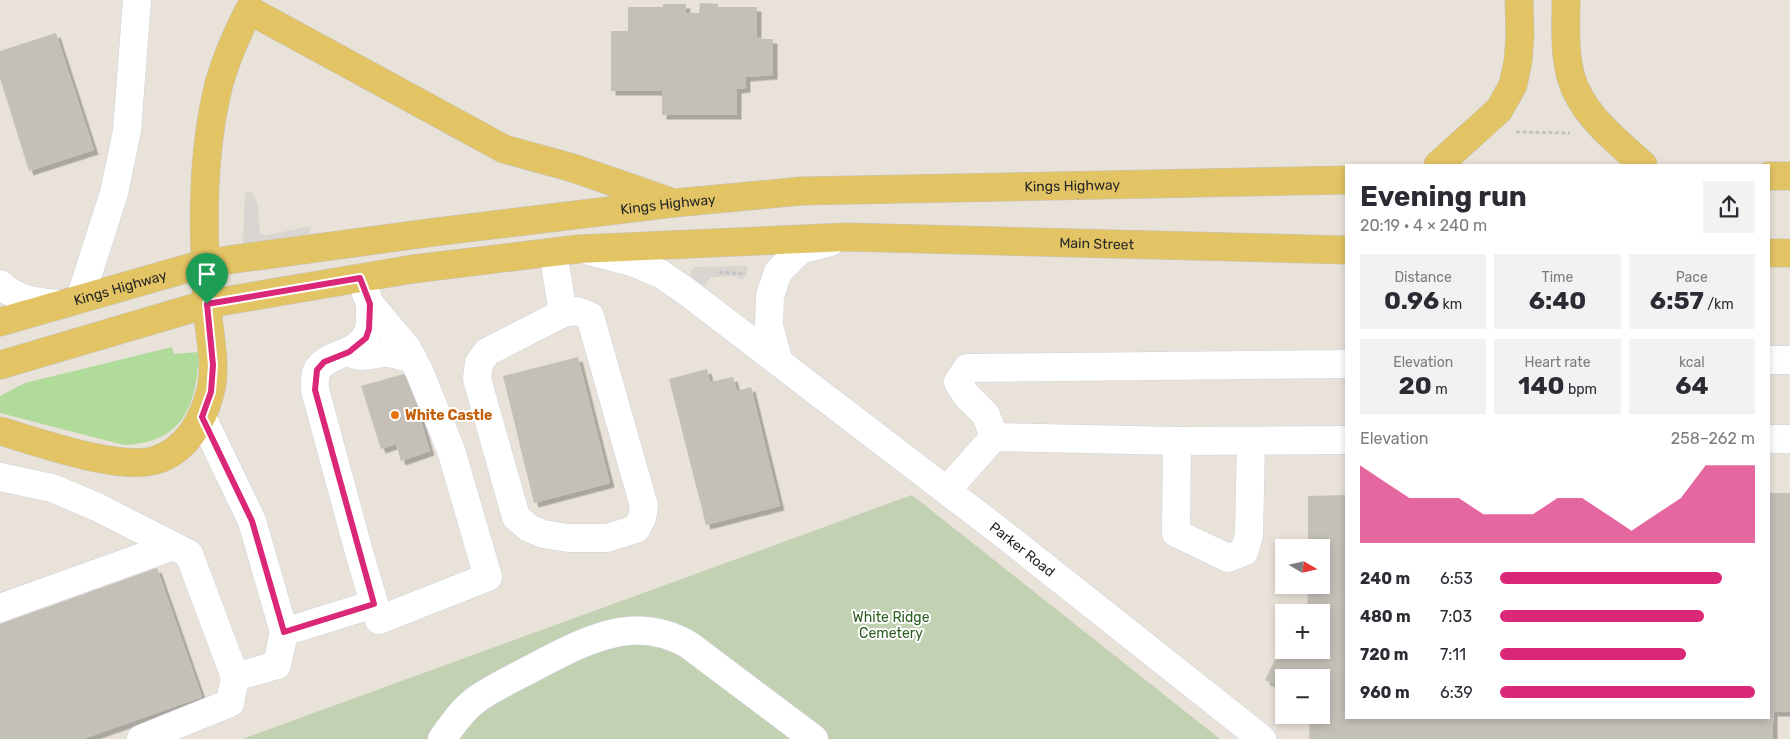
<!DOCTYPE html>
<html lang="en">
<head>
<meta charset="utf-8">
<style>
	:root { --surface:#fff; --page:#f2f2f3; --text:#2b2b33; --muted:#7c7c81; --accent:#db2777 }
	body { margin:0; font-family:Rubik,sans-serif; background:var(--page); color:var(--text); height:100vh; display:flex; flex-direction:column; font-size:19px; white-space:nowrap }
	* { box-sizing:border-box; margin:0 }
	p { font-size:16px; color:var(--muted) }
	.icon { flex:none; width:28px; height:28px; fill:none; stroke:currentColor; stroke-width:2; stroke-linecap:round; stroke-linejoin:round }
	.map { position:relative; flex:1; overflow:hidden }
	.sheet { position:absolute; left:1345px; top:164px; width:425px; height:555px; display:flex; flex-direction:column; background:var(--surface); border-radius:0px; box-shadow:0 2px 8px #0003 }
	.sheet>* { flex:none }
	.needle { width:32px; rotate:99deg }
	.tools { position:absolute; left:1275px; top:539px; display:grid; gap:10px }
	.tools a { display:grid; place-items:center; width:55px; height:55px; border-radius:0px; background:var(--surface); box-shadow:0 2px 8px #0003; font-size:25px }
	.pin { position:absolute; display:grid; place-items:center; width:42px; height:42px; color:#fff; margin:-51px -21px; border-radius:50% 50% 50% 0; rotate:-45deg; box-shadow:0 0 5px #0007 }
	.pin .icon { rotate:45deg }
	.round { display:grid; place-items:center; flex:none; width:52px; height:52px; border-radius:0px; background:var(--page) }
	.head { display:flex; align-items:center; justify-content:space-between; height:85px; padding:0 15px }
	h1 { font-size:28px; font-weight:700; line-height:38px }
	.figures { display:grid; grid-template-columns:repeat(3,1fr); gap:8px; height:85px; padding:5px 15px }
	.figures div { display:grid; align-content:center; border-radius:0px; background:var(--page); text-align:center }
	.figures b { font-size:25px; font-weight:700 }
	.figures small { font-size:14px; font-weight:400 }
	.figures p { font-size:14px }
	.chart { height:140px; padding:10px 15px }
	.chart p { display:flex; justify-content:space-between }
	.chart svg { width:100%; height:90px; margin-top:5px; fill:var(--accent); opacity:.7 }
	ul { padding:0 15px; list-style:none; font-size:16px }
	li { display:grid; grid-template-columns:80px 60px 1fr; align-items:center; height:38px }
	li i { height:12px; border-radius:6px; background:var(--accent) }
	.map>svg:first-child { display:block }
	.green { fill:#b1db9a }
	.cemetery { fill:#c1d1b2 }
	.plaza { fill:#d9d5d0 }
	.building { fill:#c4c0b8; filter:url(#shadow) }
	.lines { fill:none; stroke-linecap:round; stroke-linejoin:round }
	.minor-casing { stroke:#cfd2df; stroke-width:29 }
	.major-casing { stroke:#c3c3c3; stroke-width:29 }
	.path { stroke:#c3c3c3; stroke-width:3; stroke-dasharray:4 2.5; stroke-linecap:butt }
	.minor { stroke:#fff; stroke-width:28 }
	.major { stroke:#e3c464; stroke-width:28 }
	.route-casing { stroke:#fff; stroke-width:10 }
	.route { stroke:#db2777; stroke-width:6 }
	.food-dot { fill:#e8710a; stroke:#fff; stroke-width:2 }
	.labels { text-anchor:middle; stroke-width:4; stroke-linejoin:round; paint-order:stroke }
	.street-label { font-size:14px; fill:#272727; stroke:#fff }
	.food-label { font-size:14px; font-weight:bold; fill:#c56008; stroke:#fff; text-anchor:start }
	.park-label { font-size:14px; fill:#2c5c1f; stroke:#fff }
</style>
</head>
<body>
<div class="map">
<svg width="1790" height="739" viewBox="0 0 1790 739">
	<defs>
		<filter id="shadow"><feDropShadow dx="4.5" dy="4.5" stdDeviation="0" flood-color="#0004"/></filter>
	</defs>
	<rect width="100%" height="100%" fill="#e8e2d9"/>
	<path class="green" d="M 172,347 L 174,354 L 199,352 C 197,404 184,443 124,445 L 0,413 L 0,396 L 25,383 Z"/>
	<path class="cemetery" d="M 912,495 L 1220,739 L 242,739 Z"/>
	<g class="plaza">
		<path d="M 245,192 L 253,193 L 258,206 L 260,234 L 267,235 L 312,226 L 308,237 L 244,245 L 243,242 Z"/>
		<path d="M 747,266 L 748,268 L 743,280 L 732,276 L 711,277 L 704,286 L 693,279 L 690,274 L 692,270 L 695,267 Z"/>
	</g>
	<g class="building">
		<path d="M 700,3 L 718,4 L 718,7 L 757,7 L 757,37 L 761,37 L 761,39 L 773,39 L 773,75 L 746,77 L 746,88 L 737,89 L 737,115 L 662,115 L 662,91 L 611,91 L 611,31 L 628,31 L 628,7 L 663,7 L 663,4 L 686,4 L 685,13 L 699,13 Z"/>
		<path d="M 56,33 L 94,150 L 29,171 L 0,78 L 0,51 Z"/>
		<path d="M 578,357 L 610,483 L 534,503 L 503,376 Z"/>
		<path d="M 707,369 L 710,382 L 733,377 L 737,391 L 751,387 L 780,506 L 706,525 L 669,379 Z"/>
		<path d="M 407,373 L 430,451 L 401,461 L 396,444 L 381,449 L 361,386 Z"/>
		<path d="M 1769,493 L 1790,493 L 1790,712 L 1773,712 L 1773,739 L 1309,739 L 1310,715 L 1321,715 L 1321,678 L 1284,678 L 1284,689 L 1265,680 L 1284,641 L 1284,650 L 1321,650 L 1321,612 L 1307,612 L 1308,585 L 1321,585 L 1321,548 L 1308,548 L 1308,496 L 1346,495 L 1346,718 L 1769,718 Z"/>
		<path d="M 157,568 L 202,697 L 83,739 L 0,739 L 0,624 Z"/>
	</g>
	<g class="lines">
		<defs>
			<g id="minor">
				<path id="s1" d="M 589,251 L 635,263 L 661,274 L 687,292 L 1002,533 L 1262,739"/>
				<path d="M 553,252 L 563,313 L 577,311 L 590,316 L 644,506 L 642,518 L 636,529 L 607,538 L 568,538 L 543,534 L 529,528 L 516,517 L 477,379 L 479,363 L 487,352 L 563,313"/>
				<path d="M 360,278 L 370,304 L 407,348 L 420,373 L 451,450 L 488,577 L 379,620 L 359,552 L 315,390 C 315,384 314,376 317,371 C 326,351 362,357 369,328 C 371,320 370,312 370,304"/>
				<path d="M 0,284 C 17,301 39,302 61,304"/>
				<path d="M 80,299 L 114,193 L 127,131 L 137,0"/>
				<path d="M 349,352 C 362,361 374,352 389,353 C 397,354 404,358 412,357"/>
				<path d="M 1769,360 L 1790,360"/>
				<path d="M 779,362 L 769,326 L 770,296 L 778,272 L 800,250 L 831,242"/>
				<path d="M 202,417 L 252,521 L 284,632 L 374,604"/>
				<path d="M 994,437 L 986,415 L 966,395 L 958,382 L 967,368 L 1346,364"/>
				<path d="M 1769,439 L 1790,439"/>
				<path d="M 1177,441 L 1176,533 L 1228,558 L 1244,552 L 1249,535 L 1251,441"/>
				<path d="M 0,477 L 52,488 L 97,507 L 189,554 L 235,677 L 277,665 L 284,632"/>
				<path d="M 947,490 L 994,437 L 1177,441 L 1346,440"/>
				<path d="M 0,608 L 173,546"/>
				<path d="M 141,739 L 230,703 L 235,677"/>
				<path d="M 442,739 C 453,724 462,710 477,699 C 493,688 511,679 527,671 C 558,655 592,635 627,631 C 649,629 670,634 689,645 L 814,739"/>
			</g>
			<g id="major">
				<path d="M 1566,0 C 1566,25 1564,52 1571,77 C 1581,114 1616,140 1643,165"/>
				<path d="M 1438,165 L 1499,110 L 1513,85 L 1518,61 L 1520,35 L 1519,0"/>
				<path d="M 1769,176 L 1790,176"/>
				<path d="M 1769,253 L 1790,253"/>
				<path id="s2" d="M 0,322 L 206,263 L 435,232 L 674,203 L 802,191 L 1346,180"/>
				<path id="s3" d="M 0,365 L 207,304 L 413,269 L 578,249 L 846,237 L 1346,250"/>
				<path d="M 0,431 C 38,442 123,473 159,459 C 187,449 203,420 210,393 C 218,364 208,332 207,303 C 203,230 201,155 219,84 C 226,58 237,34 249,10 L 504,149 L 573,168 L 668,201"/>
			</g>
		</defs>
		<use href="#minor" class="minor-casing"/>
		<use href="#major" class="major-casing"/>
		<g class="path">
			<path d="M 1516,132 L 1570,133"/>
			<path d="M 719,272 L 746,274"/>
		</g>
		<use href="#minor" class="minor"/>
		<use href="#major" class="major"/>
	</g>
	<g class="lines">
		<defs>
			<path id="route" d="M 360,278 L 370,304 L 369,329 L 366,338 L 349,352 L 324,362 L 317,370 L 315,390 L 374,604 L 284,632 L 252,521 L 202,417 L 211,392 L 213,365 L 207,304 Z"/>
		</defs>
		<use href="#route" class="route-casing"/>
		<use href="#route" class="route"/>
	</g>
	<circle class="food-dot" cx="395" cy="415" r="5"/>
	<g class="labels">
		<g class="street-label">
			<text dy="5" stroke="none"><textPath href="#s2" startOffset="1085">Kings Highway</textPath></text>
			<text dy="5" stroke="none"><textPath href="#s2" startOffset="680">Kings Highway</textPath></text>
			<text dy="5" stroke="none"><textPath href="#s3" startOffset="1110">Main Street</textPath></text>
			<text dy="5" stroke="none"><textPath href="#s2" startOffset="125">Kings Highway</textPath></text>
			<text dy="5" stroke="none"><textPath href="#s1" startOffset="530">Parker Road</textPath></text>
		</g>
		<g class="food-label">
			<text x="405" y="420">White Castle</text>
		</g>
		<g class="park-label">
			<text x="891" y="622">White Ridge<tspan x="891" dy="16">Cemetery</tspan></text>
		</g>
	</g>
</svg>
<div class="tools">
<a><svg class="needle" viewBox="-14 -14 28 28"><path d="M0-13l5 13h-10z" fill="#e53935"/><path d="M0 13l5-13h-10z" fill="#7c7c81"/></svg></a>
<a>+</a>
<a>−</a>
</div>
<div class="pin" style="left:207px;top:304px;background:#1e9e55"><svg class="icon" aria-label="arrive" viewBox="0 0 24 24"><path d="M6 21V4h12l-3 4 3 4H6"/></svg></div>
<section class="sheet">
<div class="head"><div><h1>Evening run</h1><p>20:19 · 4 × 240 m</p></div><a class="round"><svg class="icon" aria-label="share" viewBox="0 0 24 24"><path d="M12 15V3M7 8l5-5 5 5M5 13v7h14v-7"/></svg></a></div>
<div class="figures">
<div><p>Distance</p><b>0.96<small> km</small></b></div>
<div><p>Time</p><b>6:40</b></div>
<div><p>Pace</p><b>6:57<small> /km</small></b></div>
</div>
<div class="figures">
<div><p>Elevation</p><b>20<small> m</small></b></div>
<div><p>Heart rate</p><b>140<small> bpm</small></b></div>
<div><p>kcal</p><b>64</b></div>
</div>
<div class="chart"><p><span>Elevation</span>258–262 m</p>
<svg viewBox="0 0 160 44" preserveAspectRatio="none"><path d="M0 44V6L10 14L20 22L30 22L40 22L50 30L60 30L70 30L80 22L90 22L100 30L110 38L120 30L130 22L140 6L150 6L160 6V44z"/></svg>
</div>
<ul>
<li><b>240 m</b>6:53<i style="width:87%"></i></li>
<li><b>480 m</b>7:03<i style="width:80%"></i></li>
<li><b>720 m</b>7:11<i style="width:73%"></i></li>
<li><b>960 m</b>6:39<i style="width:100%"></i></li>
</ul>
</section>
</div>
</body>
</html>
